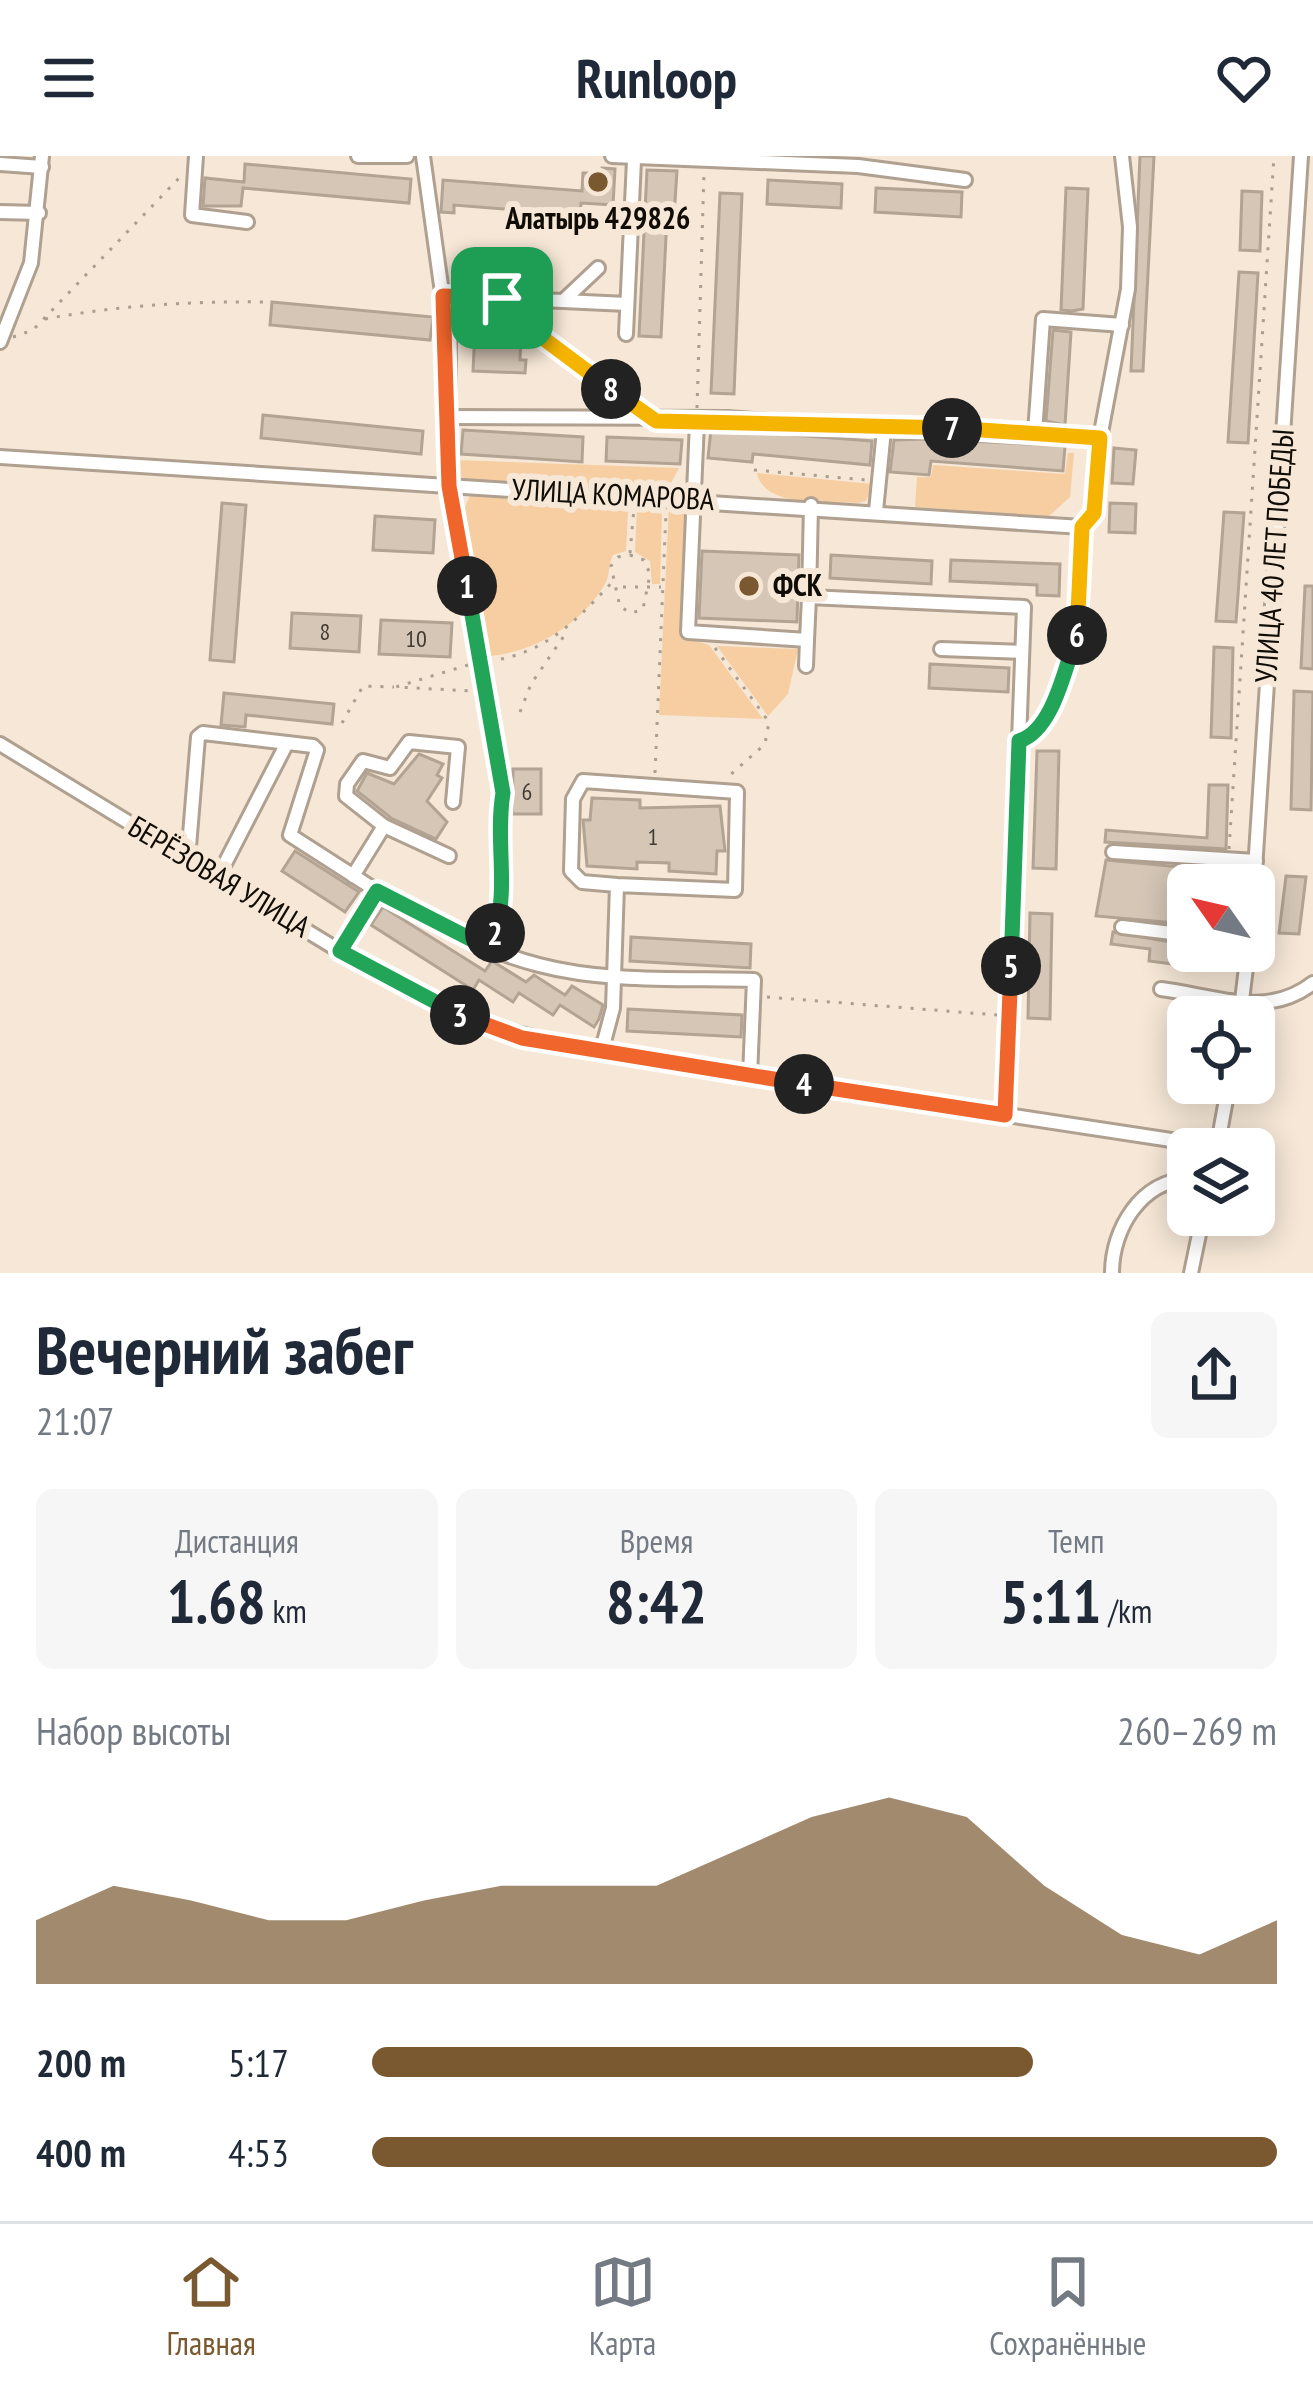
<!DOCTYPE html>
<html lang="ru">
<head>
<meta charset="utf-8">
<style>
	:root { --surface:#fff; --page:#f6f6f7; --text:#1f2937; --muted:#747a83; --line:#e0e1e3; --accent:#7a5930 }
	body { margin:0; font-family:"PT Sans Narrow",sans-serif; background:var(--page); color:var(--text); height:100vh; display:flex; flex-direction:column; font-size:45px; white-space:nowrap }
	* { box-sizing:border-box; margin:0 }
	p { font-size:39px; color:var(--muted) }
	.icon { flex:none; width:66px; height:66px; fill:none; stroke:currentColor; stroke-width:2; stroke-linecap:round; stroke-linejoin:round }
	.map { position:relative; height:1117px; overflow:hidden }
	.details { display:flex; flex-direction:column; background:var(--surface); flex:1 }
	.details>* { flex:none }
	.needle { width:78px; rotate:304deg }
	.tools { position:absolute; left:1167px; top:708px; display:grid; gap:24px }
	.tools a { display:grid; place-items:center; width:108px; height:108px; border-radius:18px; background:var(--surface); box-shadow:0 6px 30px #0003; font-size:60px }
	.pin { position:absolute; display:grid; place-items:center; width:102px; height:102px; color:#fff; margin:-51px; border-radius:24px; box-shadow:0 6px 18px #0006 }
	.km { position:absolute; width:60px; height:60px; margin:-30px; border-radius:50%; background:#222; color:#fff; font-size:33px; line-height:60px; text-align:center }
	.round { display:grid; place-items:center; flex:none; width:126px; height:126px; border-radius:18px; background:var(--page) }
	.head { display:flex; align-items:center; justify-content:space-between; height:204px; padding:0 36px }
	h1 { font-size:66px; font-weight:600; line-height:90px }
	.stats { display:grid; grid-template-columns:repeat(3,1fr); gap:18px; height:204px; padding:12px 36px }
	.stats div { display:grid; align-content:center; border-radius:18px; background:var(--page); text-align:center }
	.stats b { font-size:60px; font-weight:600 }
	.stats small { font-size:33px; font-weight:400 }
	.stats p { font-size:33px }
	.chart { height:336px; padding:24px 36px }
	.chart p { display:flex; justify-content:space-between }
	.chart svg { width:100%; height:216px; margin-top:12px; fill:var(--accent); opacity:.7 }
	ul { padding:0 36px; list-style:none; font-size:39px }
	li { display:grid; grid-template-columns:192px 144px 1fr; align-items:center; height:90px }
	li i { height:30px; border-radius:15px; background:var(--accent) }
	header { display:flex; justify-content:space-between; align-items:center; height:156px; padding:0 36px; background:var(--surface); font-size:54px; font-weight:600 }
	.tab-bar { display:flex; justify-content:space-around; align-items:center; height:168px; border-top:3px solid var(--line); background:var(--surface); font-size:33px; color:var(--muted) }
	.tab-bar a { display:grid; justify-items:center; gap:6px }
	.tab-bar .current { color:var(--accent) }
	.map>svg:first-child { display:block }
	.green { fill:#f6cea2 }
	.building { fill:#d5c6b6; stroke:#b2a393; stroke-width:3 }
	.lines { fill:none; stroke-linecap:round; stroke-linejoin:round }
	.minor-casing { stroke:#afa090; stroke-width:18 }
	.path { stroke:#a99e90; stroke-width:3; stroke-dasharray:3 9; stroke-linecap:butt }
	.minor { stroke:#fff; stroke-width:12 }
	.split-1-casing { stroke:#fff; stroke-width:24 }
	.split-2-casing { stroke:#fff; stroke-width:24 }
	.split-3-casing { stroke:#fff; stroke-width:24 }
	.split-4-casing { stroke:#fff; stroke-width:24 }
	.split-5-casing { stroke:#fff; stroke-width:24 }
	.split-6-casing { stroke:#fff; stroke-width:24 }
	.split-7-casing { stroke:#fff; stroke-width:24 }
	.split-8-casing { stroke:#fff; stroke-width:24 }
	.split-9-casing { stroke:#fff; stroke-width:24 }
	.split-1 { stroke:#f0652b; stroke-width:15 }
	.split-2 { stroke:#22a559; stroke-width:15 }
	.split-3 { stroke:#22a559; stroke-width:15 }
	.split-4 { stroke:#f0652b; stroke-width:15 }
	.split-5 { stroke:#f0652b; stroke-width:15 }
	.split-6 { stroke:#22a559; stroke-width:15 }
	.split-7 { stroke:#f5b400; stroke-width:15 }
	.split-8 { stroke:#f5b400; stroke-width:15 }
	.split-9 { stroke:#f5b400; stroke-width:15 }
	.poi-dot { fill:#7a5930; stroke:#f6e7d6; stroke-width:4.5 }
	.labels { text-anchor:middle; stroke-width:12; stroke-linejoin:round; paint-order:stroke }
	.number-label { font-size:24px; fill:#413a32 }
	.poi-label { font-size:30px; font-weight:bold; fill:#100c06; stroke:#f6e7d6 }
	.street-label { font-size:30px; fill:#100c06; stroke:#f6e7d6 }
</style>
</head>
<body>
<header><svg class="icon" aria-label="menu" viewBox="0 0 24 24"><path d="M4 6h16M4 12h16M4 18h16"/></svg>Runloop<svg class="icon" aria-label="heart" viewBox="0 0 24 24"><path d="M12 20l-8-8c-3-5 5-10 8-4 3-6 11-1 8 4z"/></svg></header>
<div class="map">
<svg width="1313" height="1117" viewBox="0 0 1313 1117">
	<rect width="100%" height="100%" fill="#f6e7d6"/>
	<g class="green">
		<path d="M 1068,297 L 1074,297 L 1070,341 L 1048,361 L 915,351 L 917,321 L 931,321 L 933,309 L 1065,318 Z"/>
		<path d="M 455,304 L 679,312 L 670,329 L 630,333 L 463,323 L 455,315 Z"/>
		<path d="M 757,317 L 873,328 L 866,345 L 858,347 C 830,345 764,353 757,317 Z"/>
		<path d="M 482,338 L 628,355 L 626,395 L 613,399 C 608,408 610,418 606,426 C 584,467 532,498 487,500 L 461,359 L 470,340 Z"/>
		<path d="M 669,349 L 685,353 L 680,480 L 709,489 L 763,563 L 659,559 Z"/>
		<path d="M 637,352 L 662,353 L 660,428 L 652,428 L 650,405 L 635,396 Z"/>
		<path d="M 717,490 L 798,493 L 788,538 L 768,560 Z"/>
	</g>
	<g class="building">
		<path d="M 1140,0 L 1154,0 L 1143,215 L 1131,215 Z"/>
		<path d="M 245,8 L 411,23 L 409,47 L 243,32 L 241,50 L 203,50 L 205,22 L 244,26 Z"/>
		<path d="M 602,12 L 615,13 L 613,49 L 581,47 L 580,59 L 454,49 L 454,57 L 441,56 L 443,24 L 582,35 L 583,17 L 601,17 Z"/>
		<path d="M 647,14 L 677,15 L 674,61 L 667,61 L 661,181 L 639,180 Z"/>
		<path d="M 768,24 L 842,28 L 841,52 L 767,48 Z"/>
		<path d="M 876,32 L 962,36 L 961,61 L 875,56 Z"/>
		<path d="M 1066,32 L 1088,33 L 1083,153 L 1072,155 L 1061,154 Z"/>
		<path d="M 1242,35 L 1262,36 L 1260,95 L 1240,94 Z"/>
		<path d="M 720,37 L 742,38 L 734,238 L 711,237 Z"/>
		<path d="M 1239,116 L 1258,117 L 1248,287 L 1228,286 Z"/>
		<path d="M 272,146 L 433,161 L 430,184 L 270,169 Z"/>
		<path d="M 475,174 L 521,175 L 520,204 L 526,204 L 525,217 L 473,215 Z"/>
		<path d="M 1053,174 L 1071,176 L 1065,269 L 1046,265 Z"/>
		<path d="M 263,259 L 423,275 L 421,298 L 261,282 Z"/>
		<path d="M 711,273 L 872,285 L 870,309 L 753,298 L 752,306 L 708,302 Z"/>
		<path d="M 463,274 L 583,281 L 582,306 L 461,298 Z"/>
		<path d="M 607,281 L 682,284 L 680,308 L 606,305 Z"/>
		<path d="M 927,283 L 1065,290 L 1063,315 L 931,305 L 929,319 L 890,316 L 894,284 Z"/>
		<path d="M 1114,292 L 1136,294 L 1133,328 L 1112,327 Z"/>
		<path d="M 222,347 L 246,349 L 234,506 L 210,504 Z"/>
		<path d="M 1110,347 L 1136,348 L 1135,377 L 1109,376 Z"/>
		<path d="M 1224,356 L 1244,357 L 1236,466 L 1216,465 Z"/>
		<path d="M 375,360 L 435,364 L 433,397 L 373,394 Z"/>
		<path d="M 702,395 L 799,399 L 797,466 L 699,462 Z"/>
		<path d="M 831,399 L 932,405 L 931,428 L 830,422 Z"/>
		<path d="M 951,404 L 1060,408 L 1059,440 L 1037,439 L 1037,429 L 950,425 Z"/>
		<path d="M 1305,430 L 1313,430 L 1313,513 L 1301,512 Z"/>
		<path d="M 292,457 L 361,460 L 359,496 L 290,492 Z"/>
		<path d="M 381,464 L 452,467 L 450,501 L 379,498 Z"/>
		<path d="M 1214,491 L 1233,492 L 1231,582 L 1211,581 Z"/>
		<path d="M 930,508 L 1009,512 L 1008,536 L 929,532 Z"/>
		<path d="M 1294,535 L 1313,536 L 1311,654 L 1291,653 Z"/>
		<path d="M 224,537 L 334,548 L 332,568 L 246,559 L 245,571 L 221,569 Z"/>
		<path d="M 1037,595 L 1059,595 L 1056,713 L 1033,712 Z"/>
		<path d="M 419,598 L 443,608 L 437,619 L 442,622 L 427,645 L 447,666 L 436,683 L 391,662 L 357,635 L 367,617 L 394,628 Z"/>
		<path d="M 513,613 L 541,613 L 541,658 L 512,658 Z"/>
		<path d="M 1209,629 L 1228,629 L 1226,693 L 1105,686 L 1106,674 L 1207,682 Z"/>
		<path d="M 592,642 L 640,644 L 640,652 L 720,650 L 725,695 L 717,695 L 716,718 L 669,715 L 669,707 L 637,706 L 637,713 L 587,710 L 583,664 L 590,664 Z"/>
		<path d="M 295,695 L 359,736 L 345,756 L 282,715 Z"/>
		<path d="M 1106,704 L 1223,715 L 1221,729 L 1188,729 L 1188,768 L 1096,760 Z"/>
		<path d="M 1286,720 L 1306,721 L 1299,778 L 1279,777 Z"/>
		<path d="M 383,751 L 485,815 L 492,805 L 526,826 L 534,819 L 565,839 L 572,830 L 603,849 L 599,863 L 594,871 L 560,849 L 553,859 L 519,837 L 513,846 L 479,824 L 473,834 L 371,769 Z"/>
		<path d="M 1030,757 L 1052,758 L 1050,863 L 1028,862 Z"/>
		<path d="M 1113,776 L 1188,789 L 1188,795 L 1213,795 L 1211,813 L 1149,805 L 1150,793 L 1111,788 Z"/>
		<path d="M 631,781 L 751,788 L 750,812 L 630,805 Z"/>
		<path d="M 628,853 L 742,859 L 741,881 L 627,875 Z"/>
		<path d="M 1254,994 L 1269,996 L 1260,1061 L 1254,1061 Z"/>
	</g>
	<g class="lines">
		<defs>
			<g id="minor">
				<path d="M 196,0 L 192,59 L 247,66"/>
				<path d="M 358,0 L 407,0"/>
				<path d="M 423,0 L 449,187 L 449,330 L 503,637"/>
				<path d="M 612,0 L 858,10 L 965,24"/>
				<path d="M 0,8 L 42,11"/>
				<path d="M 0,56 L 39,57"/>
				<path d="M 443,140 L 563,145 L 598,112"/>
				<path d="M 563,145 L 627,148"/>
				<path d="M 626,178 L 634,4"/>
				<path d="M 0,186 L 31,107 L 42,0"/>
				<path d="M 450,261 L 728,262 L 884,274 L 876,355"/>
				<path d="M 697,266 L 688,476 L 807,484 L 809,441"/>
				<path d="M 884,274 L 965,271 L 1100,282"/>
				<path d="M 1035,277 L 1043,163 L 1122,169"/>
				<path d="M 0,301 L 1082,371"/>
				<path d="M 811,349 L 809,441 L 1024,451 L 1005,959"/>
				<path d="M 1082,371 L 1093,357 L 1100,282 L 1128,133 L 1130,71 L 1122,0"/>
				<path d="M 941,493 L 1022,496"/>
				<path d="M 806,510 L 807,484"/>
				<path d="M 1019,585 L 1032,581 L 1043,567 L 1081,469 L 1082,371"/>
				<path d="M 0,588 L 348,800 L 483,869 L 601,897 L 1217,991"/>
				<path d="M 384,670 L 346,640 L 347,628 L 363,605 L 390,612 L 409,586 L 458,591 L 453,646"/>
				<path d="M 1113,696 L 1256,705"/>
				<path d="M 188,703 L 198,581 L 203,577 L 313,590 L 317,594 L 290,679 L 377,735 L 340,795"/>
				<path d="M 353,720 L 384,670 L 449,700"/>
				<path d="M 218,721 L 287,587"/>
				<path d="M 1254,729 L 1301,0"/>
				<path d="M 377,735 C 429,764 480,794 539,809 C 607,827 684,822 754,824 L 750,920"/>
				<path d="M 1122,771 L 1188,779"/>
				<path d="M 1161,833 C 1215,840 1267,863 1313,827"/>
				<path d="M 1240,861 L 1248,795"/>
				<path d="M 601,897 L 613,852 L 617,729 L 582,726 L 571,715 L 573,643 L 583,625 L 737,636 L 735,734 L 617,729"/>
				<path d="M 1217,993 L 1229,927"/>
				<path d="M 1112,1117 C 1112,1073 1141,1025 1188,1023"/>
				<path d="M 1191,1117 L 1203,1059"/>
			</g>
		</defs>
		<use href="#minor" class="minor-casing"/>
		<g class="path">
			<path d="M 510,153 L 635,250"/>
			<path d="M 45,163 C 121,149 194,145 272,146"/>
			<path d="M 13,181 L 33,174 L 182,19"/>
			<path d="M 697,252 L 704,16"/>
			<path d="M 754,314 L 866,324"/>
			<path d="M 630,397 L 634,352"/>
			<path d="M 630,399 L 644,404 L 650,418 L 643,453 L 632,457 L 620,451 L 611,410 L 618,401 Z"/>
			<path d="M 623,431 L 661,431"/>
			<path d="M 715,492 L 769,566 L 765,588 L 728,621"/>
			<path d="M 489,505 C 546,498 578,463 615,423"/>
			<path d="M 468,509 L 396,531 L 472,535"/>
			<path d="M 520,556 L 531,528 L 566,477"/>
			<path d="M 342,567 L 363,530 L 394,531"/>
			<path d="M 655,617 L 666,356"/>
			<path d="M 1229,693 L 1274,0"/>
			<path d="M 495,779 L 503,751 L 501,647"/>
			<path d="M 767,841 L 997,859"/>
		</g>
		<use href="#minor" class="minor"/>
	</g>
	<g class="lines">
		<defs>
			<path id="split-1" d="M 467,430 L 449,330 L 443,140 L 502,142"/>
			<path id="split-2" d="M 467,430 L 503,637 C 495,684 509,731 495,777"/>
			<path id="split-3" d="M 460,859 L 340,795 L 377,735 L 490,793 L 495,777"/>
			<path id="split-4" d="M 460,859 L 522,882 L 804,928"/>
			<path id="split-5" d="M 804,928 L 1005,959 L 1011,810"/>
			<path id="split-6" d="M 1011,810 L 1019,585 C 1054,574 1065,510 1077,479"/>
			<path id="split-7" d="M 952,272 L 1100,282 L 1094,357 L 1082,371 L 1077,479"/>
			<path id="split-8" d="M 611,233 L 656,265 L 952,272"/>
			<path id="split-9" d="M 502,142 L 516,162 L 611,233"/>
		</defs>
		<use href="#split-1" class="split-1-casing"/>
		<use href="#split-2" class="split-2-casing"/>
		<use href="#split-3" class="split-3-casing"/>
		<use href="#split-4" class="split-4-casing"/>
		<use href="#split-5" class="split-5-casing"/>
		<use href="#split-6" class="split-6-casing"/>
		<use href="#split-7" class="split-7-casing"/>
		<use href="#split-8" class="split-8-casing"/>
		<use href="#split-9" class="split-9-casing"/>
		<use href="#split-1" class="split-1"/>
		<use href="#split-2" class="split-2"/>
		<use href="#split-3" class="split-3"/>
		<use href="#split-4" class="split-4"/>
		<use href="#split-5" class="split-5"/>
		<use href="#split-6" class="split-6"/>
		<use href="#split-7" class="split-7"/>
		<use href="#split-8" class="split-8"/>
		<use href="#split-9" class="split-9"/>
	</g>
	<g class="poi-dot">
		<circle cx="598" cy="26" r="12"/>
		<circle cx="749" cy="430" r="12"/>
	</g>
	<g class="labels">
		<g class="number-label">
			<text x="325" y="484">8</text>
			<text x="416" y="491">10</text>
			<text x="527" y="644">6</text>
			<text x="653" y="689">1</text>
		</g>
		<g class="poi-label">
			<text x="598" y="73">Алатырь 429826</text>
			<text x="773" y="440" text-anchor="start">ФСК</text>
		</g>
		<g class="street-label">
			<text transform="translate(613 339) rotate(3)" y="10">УЛИЦА КОМАРОВА</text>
			<text transform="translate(1275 400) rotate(-86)" y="10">УЛИЦА 40 ЛЕТ ПОБЕДЫ</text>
			<text transform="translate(219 721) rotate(31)" y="10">БЕРЁЗОВАЯ УЛИЦА</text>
		</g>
	</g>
</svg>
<div class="tools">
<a><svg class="needle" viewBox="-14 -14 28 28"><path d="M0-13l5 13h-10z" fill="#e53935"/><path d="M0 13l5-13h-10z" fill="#747a83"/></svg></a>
<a><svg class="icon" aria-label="locate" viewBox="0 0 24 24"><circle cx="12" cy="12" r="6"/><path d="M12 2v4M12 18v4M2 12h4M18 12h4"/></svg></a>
<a><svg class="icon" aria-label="layers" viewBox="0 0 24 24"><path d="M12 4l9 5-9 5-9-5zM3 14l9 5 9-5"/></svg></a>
</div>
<div class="pin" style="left:502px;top:142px;background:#1e9e55"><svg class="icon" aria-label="arrive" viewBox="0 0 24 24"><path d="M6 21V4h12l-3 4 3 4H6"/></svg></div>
<b class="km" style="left:467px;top:430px">1</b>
<b class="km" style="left:495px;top:777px">2</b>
<b class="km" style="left:460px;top:859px">3</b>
<b class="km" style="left:804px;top:928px">4</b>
<b class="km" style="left:1011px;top:810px">5</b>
<b class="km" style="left:1077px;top:479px">6</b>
<b class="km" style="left:952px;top:272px">7</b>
<b class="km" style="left:611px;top:233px">8</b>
</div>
<section class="details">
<div class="head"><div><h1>Вечерний забег</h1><p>21:07</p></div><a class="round"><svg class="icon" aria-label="share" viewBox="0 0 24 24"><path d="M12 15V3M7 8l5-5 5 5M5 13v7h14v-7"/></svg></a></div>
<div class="stats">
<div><p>Дистанция</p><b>1.68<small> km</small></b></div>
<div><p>Время</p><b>8:42</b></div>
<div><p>Темп</p><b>5:11<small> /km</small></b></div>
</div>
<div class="chart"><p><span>Набор высоты</span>260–269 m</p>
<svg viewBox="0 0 160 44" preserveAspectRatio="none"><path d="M0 44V31L10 24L20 27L30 31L40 31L50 27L60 24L70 24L80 24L90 17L100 10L110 6L120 10L130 24L140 34L150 38L160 31V44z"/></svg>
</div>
<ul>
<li><b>200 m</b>5:17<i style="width:73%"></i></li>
<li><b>400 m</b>4:53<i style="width:100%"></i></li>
</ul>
</section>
<nav class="tab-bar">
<a class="current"><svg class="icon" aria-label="home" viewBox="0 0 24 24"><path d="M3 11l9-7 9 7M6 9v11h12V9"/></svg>Главная</a>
<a><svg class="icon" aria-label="map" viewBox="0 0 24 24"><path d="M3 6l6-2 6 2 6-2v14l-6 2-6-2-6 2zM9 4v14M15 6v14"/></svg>Карта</a>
<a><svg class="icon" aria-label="saved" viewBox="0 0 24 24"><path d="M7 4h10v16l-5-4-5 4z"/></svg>Сохранённые</a>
</nav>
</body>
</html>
